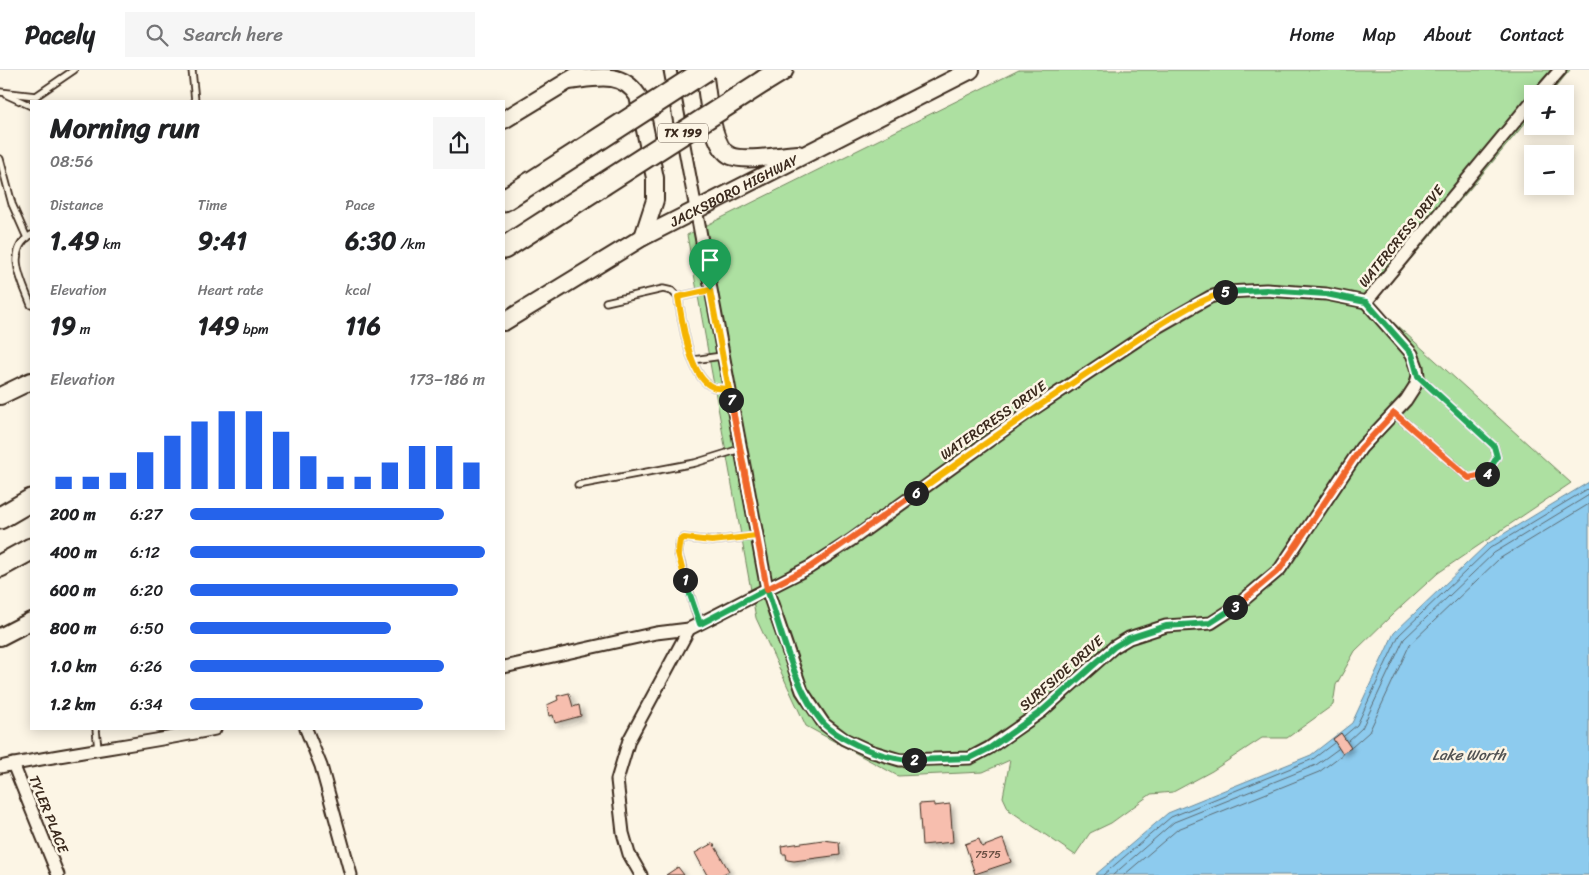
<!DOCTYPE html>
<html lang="en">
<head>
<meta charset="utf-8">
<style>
	:root { --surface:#fff; --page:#f6f6f6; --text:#202124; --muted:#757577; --line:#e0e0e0; --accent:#2563eb }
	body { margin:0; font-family:Sriracha,sans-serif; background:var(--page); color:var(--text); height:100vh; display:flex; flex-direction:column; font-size:19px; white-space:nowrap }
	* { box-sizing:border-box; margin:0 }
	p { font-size:16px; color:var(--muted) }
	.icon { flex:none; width:28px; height:28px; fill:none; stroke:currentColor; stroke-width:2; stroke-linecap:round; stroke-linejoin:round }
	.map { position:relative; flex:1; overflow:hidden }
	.drawer { position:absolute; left:30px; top:30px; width:475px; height:630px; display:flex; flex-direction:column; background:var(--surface); border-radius:0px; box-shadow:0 2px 12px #0003 }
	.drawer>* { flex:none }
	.buttons { position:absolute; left:1524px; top:15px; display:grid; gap:10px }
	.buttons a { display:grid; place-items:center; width:50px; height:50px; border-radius:0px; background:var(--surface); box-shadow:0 2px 12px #0003; font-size:25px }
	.pin { position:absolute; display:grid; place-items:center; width:42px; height:42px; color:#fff; margin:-51px -21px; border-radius:50% 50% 50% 0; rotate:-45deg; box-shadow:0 0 5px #0007 }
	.pin .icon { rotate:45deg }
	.km { position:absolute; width:25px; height:25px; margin:-12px; border-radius:50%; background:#222; color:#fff; font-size:14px; line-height:25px; text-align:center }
	.round { display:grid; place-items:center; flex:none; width:52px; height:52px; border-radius:0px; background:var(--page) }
	.summary { display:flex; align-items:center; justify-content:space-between; height:85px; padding:0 20px }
	h1 { font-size:28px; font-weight:700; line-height:38px }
	.figures { display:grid; grid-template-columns:repeat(3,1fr); gap:8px; height:85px; padding:5px 20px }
	.figures div { display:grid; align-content:center }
	.figures b { font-size:25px; font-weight:700 }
	.figures small { font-size:14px; font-weight:400 }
	.figures p { font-size:14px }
	.chart { height:140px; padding:10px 20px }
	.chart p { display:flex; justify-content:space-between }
	.chart svg { width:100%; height:90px; margin-top:5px; stroke:var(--accent); stroke-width:6 }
	ul { padding:0 20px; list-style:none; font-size:16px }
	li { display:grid; grid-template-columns:80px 60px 1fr; align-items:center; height:38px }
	li i { height:12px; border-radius:6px; background:var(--accent) }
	header { display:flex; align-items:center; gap:30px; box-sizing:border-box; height:70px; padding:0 25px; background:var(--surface); border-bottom:1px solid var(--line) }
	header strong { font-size:24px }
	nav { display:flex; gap:28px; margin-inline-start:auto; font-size:18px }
	.search { width:350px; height:45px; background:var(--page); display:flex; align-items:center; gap:12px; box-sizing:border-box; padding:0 18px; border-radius:0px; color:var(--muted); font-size:19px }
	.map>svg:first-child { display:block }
	.green { fill:#ade0a1; stroke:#748560 }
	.water { fill:#8dcbee; stroke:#6c8b9b }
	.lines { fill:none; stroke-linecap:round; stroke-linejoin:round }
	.shore { stroke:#5c6a71; stroke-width:1 }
	.building { fill:#f7beae; stroke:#3b2a1e; filter:url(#shadow) }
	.lane-casing { stroke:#3b2a1e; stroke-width:9 }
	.street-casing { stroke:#3b2a1e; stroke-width:15 }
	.secondary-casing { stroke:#3b2a1e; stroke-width:20 }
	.highway-casing { stroke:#3b2a1e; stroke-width:25 }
	.lane { stroke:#fcf5e5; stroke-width:5.5 }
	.street { stroke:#fcf5e5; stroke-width:11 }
	.secondary { stroke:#fcf5e5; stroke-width:16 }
	.highway { stroke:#fcf5e5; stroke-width:21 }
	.highway-bridge-casing { stroke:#3b2a1e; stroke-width:25; stroke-linecap:butt }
	.highway-bridge { stroke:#fcf5e5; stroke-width:21 }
	.split-1-casing { stroke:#fff; stroke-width:10 }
	.split-2-casing { stroke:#fff; stroke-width:10 }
	.split-3-casing { stroke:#fff; stroke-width:10 }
	.split-4-casing { stroke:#fff; stroke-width:10 }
	.split-5-casing { stroke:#fff; stroke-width:10 }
	.split-6-casing { stroke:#fff; stroke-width:10 }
	.split-7-casing { stroke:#fff; stroke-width:10 }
	.split-8-casing { stroke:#fff; stroke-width:10 }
	.split-1 { stroke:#f5b400; stroke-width:6 }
	.split-2 { stroke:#22a559; stroke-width:6 }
	.split-3 { stroke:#22a559; stroke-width:6 }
	.split-4 { stroke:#f0652b; stroke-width:6 }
	.split-5 { stroke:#22a559; stroke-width:6 }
	.split-6 { stroke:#f5b400; stroke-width:6 }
	.split-7 { stroke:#f0652b; stroke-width:6 }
	.split-8 { stroke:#f5b400; stroke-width:6 }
	.labels { text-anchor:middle; stroke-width:5; stroke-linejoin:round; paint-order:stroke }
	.number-label { font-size:11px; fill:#6a4f42 }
	.shield { fill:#fcf5e5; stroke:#75675a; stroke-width:1 }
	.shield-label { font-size:12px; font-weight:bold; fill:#3b2a1e }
	.street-label { font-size:14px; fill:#3b2a1e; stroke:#fcf5e5 }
	.water-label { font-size:15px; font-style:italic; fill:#505252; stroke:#fcf5e5 }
</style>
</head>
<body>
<header>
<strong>Pacely</strong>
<div class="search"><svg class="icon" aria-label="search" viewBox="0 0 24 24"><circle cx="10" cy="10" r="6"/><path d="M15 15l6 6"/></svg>Search here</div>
<nav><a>Home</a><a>Map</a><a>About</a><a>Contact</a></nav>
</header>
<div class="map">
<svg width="1589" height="805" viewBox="0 0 1589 805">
	<defs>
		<filter id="shadow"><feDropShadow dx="3.5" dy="3.5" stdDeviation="2.5" flood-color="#0004"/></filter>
	</defs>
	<rect width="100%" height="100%" fill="#fcf5e5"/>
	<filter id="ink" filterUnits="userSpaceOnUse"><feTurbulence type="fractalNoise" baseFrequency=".02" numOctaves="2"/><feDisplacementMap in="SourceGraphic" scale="10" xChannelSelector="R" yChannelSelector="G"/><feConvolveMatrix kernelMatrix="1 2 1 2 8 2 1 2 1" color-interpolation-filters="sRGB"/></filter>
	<g filter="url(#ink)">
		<path class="green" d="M 1019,0 L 1570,0 L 1550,24 L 1532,24 L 1532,45 L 1373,234 L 1571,413 L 1438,503 L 1392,545 L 1355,581 L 1336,615 L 1333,635 L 1287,668 L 1262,668 L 1212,701 L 1173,722 L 1151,724 L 1111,753 L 1090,763 L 1075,785 L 1009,740 L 1003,727 L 1010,690 L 983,702 L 898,706 L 806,656 L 756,548 L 687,165 Z"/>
		<path class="water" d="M 1589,412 L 1589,805 L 1095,805 L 1168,743 L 1311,685 L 1352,653 L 1394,563 L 1487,474 Z"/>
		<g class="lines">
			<g class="shore">
				<path d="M 1344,666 L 1357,655 L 1399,565 L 1490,478 L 1589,418"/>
				<path d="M 1348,671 L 1362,658 L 1404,569 L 1494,483 L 1589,425"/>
				<path d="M 1352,677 L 1369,662 L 1410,574 L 1499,489 L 1589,434"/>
				<path d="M 1103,805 L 1171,747 L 1313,689 L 1334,673"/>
				<path d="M 1113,805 L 1174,752 L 1316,695 L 1338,679"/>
				<path d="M 1124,805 L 1178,759 L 1319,702 L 1343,684"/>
			</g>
		</g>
		<g class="building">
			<path d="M 569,623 L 573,637 L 579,635 L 581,646 L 555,653 L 553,645 L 549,646 L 547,635 L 558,630 L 557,626 Z"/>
			<path d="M 1341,663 L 1351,678 L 1342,683 L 1333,669 Z"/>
			<path d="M 934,733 L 934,736 L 950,734 L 953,772 L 922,775 L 919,734 Z"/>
			<path d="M 979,769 L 982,777 L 1003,769 L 1011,792 L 975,804 L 965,774 Z"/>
			<path d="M 823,770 L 839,772 L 840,785 L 794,791 L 787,790 L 786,784 L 782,784 L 781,776 Z"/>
			<path d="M 713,773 L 729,801 L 721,805 L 707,805 L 695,783 Z"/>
			<path d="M 678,797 L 684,805 L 666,805 Z"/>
		</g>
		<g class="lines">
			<defs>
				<g id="lane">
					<path d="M 192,0 L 195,31"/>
					<path d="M 0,22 L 36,26 L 74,0"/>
					<path d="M 7,25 L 31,36"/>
					<path d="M 0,89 L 12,134 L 27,168"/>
					<path d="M 31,165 C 4,181 23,214 31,235"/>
					<path d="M 678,227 L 710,220"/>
					<path d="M 606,232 L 663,219 L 672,221 L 678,227 C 682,249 689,308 713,317 C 717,319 724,318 729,319"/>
					<path d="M 693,290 L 722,286"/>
					<path d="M 1394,343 L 1469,408 L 1487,405 L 1497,387 L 1494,376 L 1418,306"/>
					<path d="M 578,415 L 695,393 L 740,379"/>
					<path d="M 699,554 L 678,483 L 680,471 L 684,468 L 712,471 L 757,466"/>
					<path d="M 96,659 L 98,679"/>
				</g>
				<g id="street">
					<path d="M 670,0 L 767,519 L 802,621 L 824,654 L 844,669 L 870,681 L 900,690 L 970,688 L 989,678 L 1042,641 L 1114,577 L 1129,568 L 1166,556 L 1211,553 L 1234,538 L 1280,499 L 1361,378 L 1406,330 L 1415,316 L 1418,306 L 1417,297 L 1412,284 L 1366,232"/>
					<path d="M 1539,24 L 1560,0"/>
					<path d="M 504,597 L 656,563 L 689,559"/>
					<path d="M 306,659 L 321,696 L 351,805"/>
					<path d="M 13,694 L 58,805"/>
					<path d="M 0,697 C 71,682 144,674 215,659"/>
					<path d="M 641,805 L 629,784 L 623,763 L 617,710 L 629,670 L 689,559 L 810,497 L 850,471 L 1026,344 L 1154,259 L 1210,227 L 1227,222 L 1266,220 L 1326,224 L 1366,232 L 1532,31"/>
				</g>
				<g id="secondary">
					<path d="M 704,0 C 707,20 711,79 731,86 C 746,92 781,85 798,84"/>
					<path d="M 568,11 C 596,8 621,0 638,26 L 655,108 L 655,130 L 643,167"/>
					<path d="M 504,50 L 578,5"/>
					<path id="s1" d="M 504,252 L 643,167 L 971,0"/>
					<path d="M 0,326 L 31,311"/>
					<path d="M 0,567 L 31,551"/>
				</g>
				<g id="highway">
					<path d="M 764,11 L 782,0"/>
					<path d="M 504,130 L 593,73"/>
					<path d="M 504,178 L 602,115"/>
					<path d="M 0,448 L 31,430"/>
					<path d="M 0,496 L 31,479"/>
				</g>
			</defs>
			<use href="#lane" class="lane-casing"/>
			<use href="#street" class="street-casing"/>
			<use href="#secondary" class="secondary-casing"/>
			<use href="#highway" class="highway-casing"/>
			<use href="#lane" class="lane"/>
			<use href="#street" class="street"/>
			<use href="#secondary" class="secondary"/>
			<use href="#highway" class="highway"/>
			<defs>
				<g id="highway-bridge">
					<path d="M 593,73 L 706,0"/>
					<path d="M 602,115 L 764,11"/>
				</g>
			</defs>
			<use href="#highway-bridge" class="highway-bridge-casing"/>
			<use href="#highway-bridge" class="highway-bridge"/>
		</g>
	</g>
	<g class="lines" filter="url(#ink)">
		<defs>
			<path id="split-1" d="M 685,510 L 678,483 L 680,470 L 684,468 L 712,471 L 757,466 L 710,220"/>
			<path id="split-2" d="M 685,510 L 700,554 L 767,519 C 781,559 795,621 823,653 C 832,663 847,670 859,676 C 877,684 895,690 914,690"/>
			<path id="split-3" d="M 914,690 L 970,688 L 990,678 L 1042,641 L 1114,577 L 1129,568 L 1166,556 L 1210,553 L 1235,537"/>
			<path id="split-4" d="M 1235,537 L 1280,499 L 1361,378 L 1394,343 L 1469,408 L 1487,404"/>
			<path id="split-5" d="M 1225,222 L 1266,220 L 1326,224 L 1366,232 L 1412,284 L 1418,306 L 1494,376 L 1497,387 L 1487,404"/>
			<path id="split-6" d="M 916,423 C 981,376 1046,330 1113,286 C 1148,263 1185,235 1225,222"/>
			<path id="split-7" d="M 731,330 L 767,519 L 810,497 L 916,423"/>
			<path id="split-8" d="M 710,220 L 678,227 C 682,249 689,308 713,317 C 717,319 724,318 729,319 L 731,330"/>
		</defs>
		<use href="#split-1" class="split-1-casing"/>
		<use href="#split-2" class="split-2-casing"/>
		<use href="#split-3" class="split-3-casing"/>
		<use href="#split-4" class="split-4-casing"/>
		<use href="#split-5" class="split-5-casing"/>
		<use href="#split-6" class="split-6-casing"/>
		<use href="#split-7" class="split-7-casing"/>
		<use href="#split-8" class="split-8-casing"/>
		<use href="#split-1" class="split-1"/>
		<use href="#split-2" class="split-2"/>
		<use href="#split-3" class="split-3"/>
		<use href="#split-4" class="split-4"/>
		<use href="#split-5" class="split-5"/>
		<use href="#split-6" class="split-6"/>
		<use href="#split-7" class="split-7"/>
		<use href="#split-8" class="split-8"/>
	</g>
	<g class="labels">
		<g class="number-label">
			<text x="988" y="788">7575</text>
		</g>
		<rect class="shield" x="658" y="53.5" width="50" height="19" rx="4"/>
		<g class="shield-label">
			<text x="683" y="67">TX 199</text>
		</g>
		<g class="street-label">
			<text dy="5" stroke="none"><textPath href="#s1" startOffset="265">JACKSBORO HIGHWAY</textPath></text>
			<text transform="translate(1401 166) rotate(-51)" y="5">WATERCRESS DRIVE</text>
			<text transform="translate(993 350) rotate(-35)" y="5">WATERCRESS DRIVE</text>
			<text transform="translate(1061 603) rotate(-41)" y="5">SURFSIDE DRIVE</text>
			<text transform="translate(49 744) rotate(68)" y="5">TYLER PLACE</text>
		</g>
		<g class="water-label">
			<text x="1469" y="690">Lake Worth</text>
		</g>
	</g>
</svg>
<div class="buttons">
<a>+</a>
<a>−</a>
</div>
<div class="pin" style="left:710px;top:220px;background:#1e9e55"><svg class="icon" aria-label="arrive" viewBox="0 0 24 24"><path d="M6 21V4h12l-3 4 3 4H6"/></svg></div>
<b class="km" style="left:685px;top:510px">1</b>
<b class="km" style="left:914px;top:690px">2</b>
<b class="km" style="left:1235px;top:537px">3</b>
<b class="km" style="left:1487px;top:404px">4</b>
<b class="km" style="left:1225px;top:222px">5</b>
<b class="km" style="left:916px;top:423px">6</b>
<b class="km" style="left:731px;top:330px">7</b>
<section class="drawer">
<div class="summary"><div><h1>Morning run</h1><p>08:56</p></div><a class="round"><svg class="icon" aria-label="share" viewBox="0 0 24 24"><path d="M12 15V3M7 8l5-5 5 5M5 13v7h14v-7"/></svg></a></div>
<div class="figures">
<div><p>Distance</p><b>1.49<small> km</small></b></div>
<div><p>Time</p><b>9:41</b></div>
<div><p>Pace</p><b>6:30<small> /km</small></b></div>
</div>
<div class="figures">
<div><p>Elevation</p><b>19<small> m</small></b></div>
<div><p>Heart rate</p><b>149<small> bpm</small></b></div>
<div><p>kcal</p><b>116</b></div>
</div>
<div class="chart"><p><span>Elevation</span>173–186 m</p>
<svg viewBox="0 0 160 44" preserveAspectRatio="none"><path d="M5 44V38M15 44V38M25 44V36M35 44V26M45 44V18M55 44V11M65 44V6M75 44V6M85 44V16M95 44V28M105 44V38M115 44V38M125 44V31M135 44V23M145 44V23M155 44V31"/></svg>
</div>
<ul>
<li><b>200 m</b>6:27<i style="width:86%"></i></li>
<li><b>400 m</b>6:12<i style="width:100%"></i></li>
<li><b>600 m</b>6:20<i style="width:91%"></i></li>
<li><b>800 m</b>6:50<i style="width:68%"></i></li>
<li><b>1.0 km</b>6:26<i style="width:86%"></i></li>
<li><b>1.2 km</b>6:34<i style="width:79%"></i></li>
</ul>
</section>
</div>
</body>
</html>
